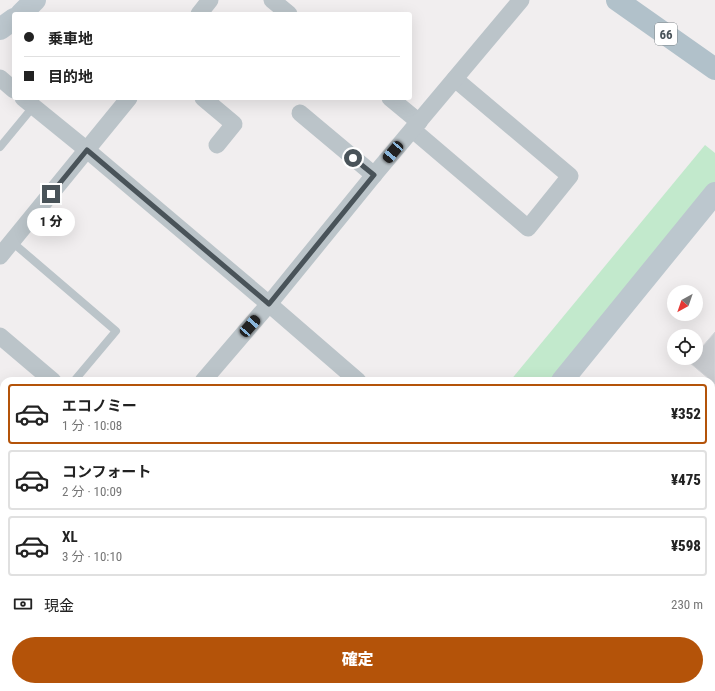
<!DOCTYPE html>
<html lang="ja">
<meta charset="utf-8">
<style>
:root{--surface:#fff;--page:#f2f2f2;--text:#222;--muted:#767676;--line:#e0e0e0;--accent:#b45309}
body{margin:0;font-family:"Roboto Condensed","Noto Sans JP",sans-serif;background:var(--page);color:var(--text);height:100vh;display:flex;flex-direction:column;font-size:15px;white-space:nowrap}
*{box-sizing:border-box;margin:0}
p{font-size:13px;color:var(--muted)}
.icon{flex:none;width:22px;height:22px;fill:none;stroke:currentColor;stroke-width:2;stroke-linecap:round;stroke-linejoin:round}
.map{position:relative;flex:1;overflow:hidden}
.panel{position:absolute;left:0px;top:377px;width:715px;height:314px;display:flex;flex-direction:column;background:var(--surface);border-radius:12px 12px 0 0;box-shadow:0 4px 16px #0002}
.panel>*{flex:none}
.guide{position:absolute;left:12px;top:12px;width:400px;height:88px;border-radius:4px;box-shadow:0 4px 16px #0002;display:grid;align-content:center;height:88px;padding:0 12px;background:var(--surface)}
.needle{width:26px;rotate:220deg}
.controls{position:absolute;left:667px;top:285px;display:grid;gap:8px}
.controls a{display:grid;place-items:center;width:36px;height:36px;border-radius:50%;background:var(--surface);box-shadow:0 4px 16px #0002;font-size:20px}
.end{position:absolute;width:18px;height:18px;margin:-9px;border:5px solid #495359;background:#fff;box-shadow:0 0 0 2px #fff}
.from{border-radius:50%}
.bubble{position:absolute;height:28px;border-radius:14px;background:var(--surface);box-shadow:0 4px 16px #0002;font-size:13px;font-weight:800;line-height:28px;text-align:center}
.car{position:absolute;width:12px;height:24px;margin:-12px -6px;border-radius:5px;box-shadow:0 0 3px 1px #0007;background:linear-gradient(#222 24%,#8ab4d8 0 40%,#222 0 76%,#8ab4d8 0 86%,#222 0)}
.guide b{display:flex;align-items:center;gap:14px;height:38px;font-size:15px}
.guide b+b{border-top:1px solid var(--line)}
.guide i{width:10px;height:10px;background:var(--text)}
ul{padding:7px 0 0;list-style:none}
li{display:flex;align-items:center;gap:12px;height:60px;margin:0 8px 6px;padding:0 4px;border:2px solid var(--line);border-radius:4px}
li div{flex:1}
li b{display:block;font-size:15px}
li em{font-style:normal;font-weight:800}
li.current{border-color:var(--accent)}
li>.icon{width:36px;height:36px;stroke-width:1.5}
.pay{display:flex;align-items:center;gap:10px;height:44px;padding:0 12px;font-size:15px}
.pay p{margin-inline-start:auto}
.action{display:flex;gap:8px;margin-top:auto;padding:8px 12px}
.action a{flex:1;height:46px;border-radius:24px;background:var(--accent);color:#fff;font-size:16px;font-weight:800;line-height:46px;text-align:center}
.map>svg:first-child{display:block}
.green{fill:#c2e9cc}
.building{fill:#c9ccd0;stroke:#d3d5d9}
.lines{fill:none;stroke-linecap:round;stroke-linejoin:round}
.lane{stroke:#bbc4c9;stroke-width:8}
.street{stroke:#bbc4c9;stroke-width:17}
.secondary{stroke:#bcc7ce;stroke-width:22}
.primary{stroke:#b1c1ca;stroke-width:22}
.route{stroke:#495359;stroke-width:5}
.labels{text-anchor:middle;dominant-baseline:central;stroke-width:4;stroke-linejoin:round;paint-order:stroke}
.shield{fill:#fff;stroke:#80878b;stroke-width:1}
.shield-label{font-size:13px;font-weight:bold;fill:#495359}
</style>
<div class="map">
<svg width="715" height="691" viewBox="0 0 715 691">
<rect width="100%" height="100%" fill="#f1eeef"/>
<polygon class="green" points="705,145 715,153 715,184 553,381 510,381"/>
<g class="building">
<polygon points="715,332 715,384 689,362 693,358 696,358 696,354"/>
<polygon points="711,602 715,606 715,662 711,659"/>
</g>
<g class="lines">
<g class="lane">
<polyline points="0,147 33,107"/>
<polyline points="12,242 116,331 74,381"/>
<polyline points="0,653 4,657"/>
<polyline points="41,687 46,691"/>
</g>
<g class="street">
<polyline points="272,0 289,14"/>
<polyline points="199,14 210,0"/>
<polyline points="0,78 14,90"/>
<polyline points="23,98 87,150 269,304 358,381"/>
<polyline points="203,98 234,124 217,145"/>
<polyline points="390,98 419,122"/>
<polyline points="300,113 374,175"/>
<polyline points="413,130 528,228 570,176 455,79"/>
<polyline points="0,256 129,98"/>
<polyline points="0,336 53,381"/>
<polyline points="203,381 269,304 374,175 521,0"/>
<polyline points="0,449 4,452"/>
<polyline points="0,505 4,501"/>
<polyline points="711,569 715,564"/>
<polyline points="0,592 4,596"/>
<polyline points="0,621 4,616"/>
<polyline points="711,681 715,685"/>
<polyline points="113,687 118,691"/>
<polyline points="609,691 613,687"/>
</g>
<g class="secondary">
<polyline points="21,14 35,0"/>
<polyline points="0,29 14,19"/>
<polyline points="562,381 715,193"/>
<polyline points="304,691 307,687"/>
</g>
<polyline class="primary" points="617,0 715,69"/>
</g>
<g class="lines">
<polyline class="route" points="51,194 87,150 269,304 374,175 353,158"/>
</g>
<g class="labels">
<rect class="shield" x="655" y="23" width="22" height="22" rx="3"/>
<g class="shield-label">
<text x="666" y="34">66</text>
</g>
</g>
</svg>
<div class="controls">
<a><svg class="needle" viewBox="-14 -14 28 28"><path d="M0-13l5 13h-10z" fill="#e53935"/><path d="M0 13l5-13h-10z" fill="#767676"/></svg></a>
<a><svg class="icon" aria-label="locate" viewBox="0 0 24 24"><circle cx="12" cy="12" r="6"/><path d="M12 2v4M12 18v4M2 12h4M18 12h4"/></svg></a>
</div>
<i class="end from" style="left:353px;top:158px"></i>
<i class="end" style="left:51px;top:194px"></i>
<div class="bubble" style="left:27px;top:208px;width:48px">1 分</div>
<i class="car" style="left:393px;top:152px;rotate:220deg"></i>
<i class="car" style="left:250px;top:326px;rotate:41deg"></i>
<div class="guide">
<b><i class="from"></i>乗車地</b>
<b><i></i>目的地</b>
</div>
<section class="panel">
<ul>
<li class="current"><svg class="icon" aria-label="car" viewBox="0 0 24 24"><path d="M5 17H2v-5l4-1 3-4h7l3 4 3 1v5h-3M9 17h6M6 11h13"/><circle cx="7" cy="17" r="2"/><circle cx="17" cy="17" r="2"/></svg><div><b>エコノミー</b><p>1 分 · 10:08</p></div><em>¥352</em></li>
<li><svg class="icon" aria-label="car" viewBox="0 0 24 24"><path d="M5 17H2v-5l4-1 3-4h7l3 4 3 1v5h-3M9 17h6M6 11h13"/><circle cx="7" cy="17" r="2"/><circle cx="17" cy="17" r="2"/></svg><div><b>コンフォート</b><p>2 分 · 10:09</p></div><em>¥475</em></li>
<li><svg class="icon" aria-label="car" viewBox="0 0 24 24"><path d="M5 17H2v-5l4-1 3-4h7l3 4 3 1v5h-3M9 17h6M6 11h13"/><circle cx="7" cy="17" r="2"/><circle cx="17" cy="17" r="2"/></svg><div><b>XL</b><p>3 分 · 10:10</p></div><em>¥598</em></li>
</ul>
<div class="pay"><svg class="icon" aria-label="cash" viewBox="0 0 24 24"><path d="M3 7h18v10H3z"/><circle cx="12" cy="12" r="2"/></svg>現金<p>230 m</p></div>
<div class="action"><a>確定</a></div>
</section>
</div>
